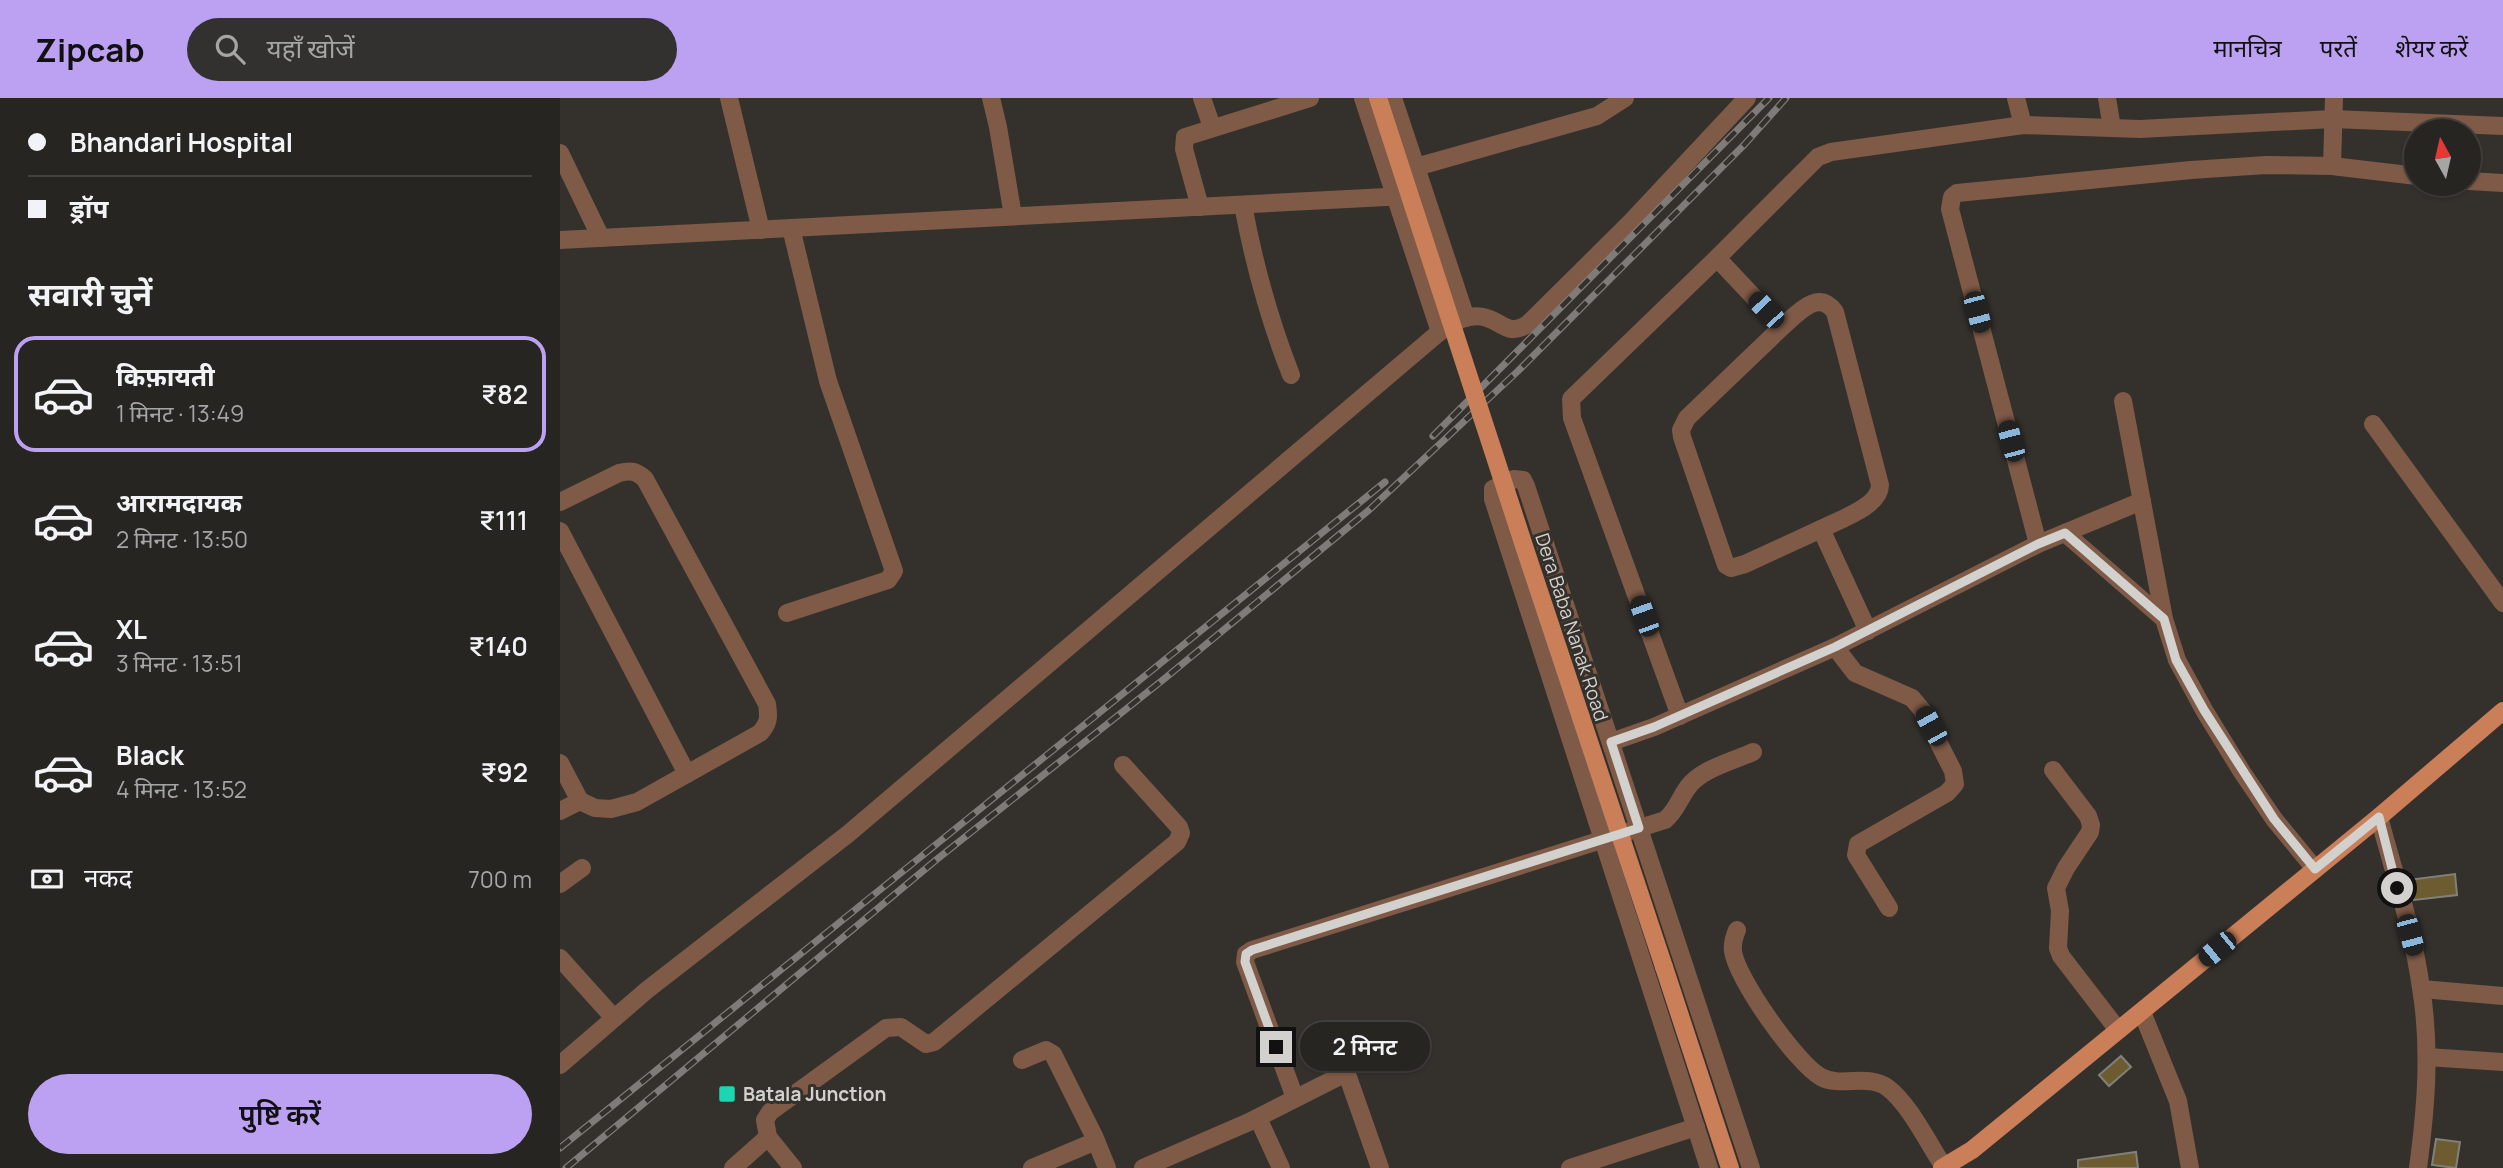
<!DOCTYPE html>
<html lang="hi">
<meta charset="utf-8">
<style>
:root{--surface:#272522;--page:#33312f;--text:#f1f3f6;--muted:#a4a5a5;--line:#434240;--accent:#bca0f2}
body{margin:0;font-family:Manrope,"Noto Sans Devanagari",sans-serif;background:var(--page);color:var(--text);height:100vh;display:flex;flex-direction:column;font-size:26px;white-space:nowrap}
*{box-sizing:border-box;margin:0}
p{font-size:23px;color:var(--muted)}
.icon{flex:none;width:38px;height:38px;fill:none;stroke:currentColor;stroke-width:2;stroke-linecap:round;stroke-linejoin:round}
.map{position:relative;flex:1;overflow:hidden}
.details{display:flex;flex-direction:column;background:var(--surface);width:560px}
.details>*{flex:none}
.guide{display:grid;align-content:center;height:154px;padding:0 28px;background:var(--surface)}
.needle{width:46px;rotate:352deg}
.fabs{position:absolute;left:1844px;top:21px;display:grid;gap:14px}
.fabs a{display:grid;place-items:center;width:77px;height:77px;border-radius:50%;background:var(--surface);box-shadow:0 2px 5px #0004,0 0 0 2px var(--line);font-size:35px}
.end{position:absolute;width:32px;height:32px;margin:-16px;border:9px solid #d3d1ce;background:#111;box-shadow:0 0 0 4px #111}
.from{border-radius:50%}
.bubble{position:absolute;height:49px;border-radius:24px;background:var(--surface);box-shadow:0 2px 5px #0004,0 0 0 2px var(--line);font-size:23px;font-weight:600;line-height:49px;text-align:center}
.car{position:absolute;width:21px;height:42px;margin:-21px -10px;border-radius:9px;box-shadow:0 0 5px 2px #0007;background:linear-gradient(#222 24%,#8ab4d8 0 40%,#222 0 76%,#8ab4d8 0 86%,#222 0)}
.guide b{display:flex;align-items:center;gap:24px;height:66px;font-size:26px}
.guide b+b{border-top:2px solid var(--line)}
.guide i{width:18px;height:18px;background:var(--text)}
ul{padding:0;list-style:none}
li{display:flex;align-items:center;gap:21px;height:116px;margin:0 14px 10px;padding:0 14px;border:4px solid transparent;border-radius:21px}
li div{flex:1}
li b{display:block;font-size:26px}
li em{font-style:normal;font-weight:600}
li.selected{border-color:var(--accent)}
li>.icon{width:63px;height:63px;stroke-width:1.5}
h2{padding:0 28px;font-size:32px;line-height:84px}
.pay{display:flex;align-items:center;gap:18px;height:77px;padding:0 28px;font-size:26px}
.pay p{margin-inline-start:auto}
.primary-button{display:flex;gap:14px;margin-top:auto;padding:14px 28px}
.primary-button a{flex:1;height:80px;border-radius:42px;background:var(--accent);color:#111;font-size:28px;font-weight:600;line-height:80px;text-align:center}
header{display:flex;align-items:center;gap:42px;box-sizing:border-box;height:98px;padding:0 35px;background:var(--accent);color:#111}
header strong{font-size:33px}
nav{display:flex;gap:38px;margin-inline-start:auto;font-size:24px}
.search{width:490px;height:63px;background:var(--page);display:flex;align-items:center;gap:18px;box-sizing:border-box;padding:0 24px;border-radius:38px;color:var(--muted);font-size:26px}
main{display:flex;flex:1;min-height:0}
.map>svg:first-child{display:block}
.building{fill:#6c5c2f;stroke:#82807a;stroke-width:2}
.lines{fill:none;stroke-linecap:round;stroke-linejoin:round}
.minor{stroke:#7f5a47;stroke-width:18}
.major{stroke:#ca7f58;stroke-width:18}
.rail-casing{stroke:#7e7b78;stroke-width:7}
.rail{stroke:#34312d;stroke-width:4.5;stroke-dasharray:13;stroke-linecap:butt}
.major-bridge{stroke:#ca7f58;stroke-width:18}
.route{stroke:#d3d1ce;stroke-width:9}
.poi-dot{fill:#1cd5b1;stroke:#34312d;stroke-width:2.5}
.labels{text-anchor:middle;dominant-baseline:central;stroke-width:6;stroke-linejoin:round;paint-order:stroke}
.street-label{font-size:19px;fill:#d3d1ce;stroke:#34312d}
.poi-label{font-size:19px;font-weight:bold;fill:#d3d1ce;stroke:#34312d;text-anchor:start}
</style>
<header>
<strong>Zipcab</strong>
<div class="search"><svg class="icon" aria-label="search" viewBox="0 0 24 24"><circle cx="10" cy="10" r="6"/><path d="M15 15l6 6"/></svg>यहाँ खोजें</div>
<nav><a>मानचित्र</a><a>परतें</a><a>शेयर करें</a></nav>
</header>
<main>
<section class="details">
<div class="guide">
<b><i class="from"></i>Bhandari Hospital</b>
<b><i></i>ड्रॉप</b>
</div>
<h2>सवारी चुनें</h2>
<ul>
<li class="selected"><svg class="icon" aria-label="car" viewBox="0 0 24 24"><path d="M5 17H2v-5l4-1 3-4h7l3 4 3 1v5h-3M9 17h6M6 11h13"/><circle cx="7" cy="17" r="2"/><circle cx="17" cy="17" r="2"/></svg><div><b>किफ़ायती</b><p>1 मिनट · 13:49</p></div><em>₹82</em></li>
<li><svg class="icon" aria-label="car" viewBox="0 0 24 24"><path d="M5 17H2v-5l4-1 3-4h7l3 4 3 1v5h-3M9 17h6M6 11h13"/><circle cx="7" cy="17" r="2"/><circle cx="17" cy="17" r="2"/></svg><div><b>आरामदायक</b><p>2 मिनट · 13:50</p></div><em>₹111</em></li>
<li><svg class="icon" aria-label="car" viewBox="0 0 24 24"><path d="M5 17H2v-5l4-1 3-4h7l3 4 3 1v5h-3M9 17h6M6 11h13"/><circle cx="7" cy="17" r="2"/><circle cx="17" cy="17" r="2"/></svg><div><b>XL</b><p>3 मिनट · 13:51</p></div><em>₹140</em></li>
<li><svg class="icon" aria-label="car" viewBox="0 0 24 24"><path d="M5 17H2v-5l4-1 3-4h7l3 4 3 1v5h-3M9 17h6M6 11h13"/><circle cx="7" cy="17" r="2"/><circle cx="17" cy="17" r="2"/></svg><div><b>Black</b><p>4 मिनट · 13:52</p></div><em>₹92</em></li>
</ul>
<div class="pay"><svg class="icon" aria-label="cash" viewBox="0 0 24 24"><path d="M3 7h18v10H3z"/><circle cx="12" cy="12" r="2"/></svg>नकद<p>700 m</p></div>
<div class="primary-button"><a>पुष्टि करें</a></div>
</section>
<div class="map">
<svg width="1943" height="1070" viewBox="0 0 1943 1070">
<rect width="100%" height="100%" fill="#34312d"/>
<g class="building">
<polygon points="1895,776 1897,797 1854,802 1848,782"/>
<polygon points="1561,958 1571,969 1549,988 1539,977"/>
<polygon points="1876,1041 1900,1044 1896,1070 1872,1067"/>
<polygon points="1576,1054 1578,1070 1518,1070 1518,1062"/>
</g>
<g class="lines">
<g class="minor">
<polyline points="169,0 201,132"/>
<polyline points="431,0 438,29 453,118"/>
<polyline points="642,0 652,29"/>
<polyline points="803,0 880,234"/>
<polyline points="833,0 906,220"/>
<polyline points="1456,0 1463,27"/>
<polyline points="1547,0 1552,30"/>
<polyline points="0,55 41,140"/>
<polyline points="1772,68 1774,0"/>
<polyline points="856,69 1037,18 1065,0"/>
<polyline points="1909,83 1943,85"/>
<path d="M 683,107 C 694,166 709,221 731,277"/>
<polyline points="640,109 624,51 625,39 750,0"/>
<polyline points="0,142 865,97"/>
<path d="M 1157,160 L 1222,229 C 1237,216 1258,190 1275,214 L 1320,387 C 1320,409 1278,422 1261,431 L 1308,533"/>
<polyline points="1222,229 1127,320 1121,332 1122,339 1166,467 1171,470 1185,466 1261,431"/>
<polyline points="1563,303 1604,521 1617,562 1644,612 1682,674 1714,721 1755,771"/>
<polyline points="1813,326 1943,505"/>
<path d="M 0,404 L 59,375 C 71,372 76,373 85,381 L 207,606 C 209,619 209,625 200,635 L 77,704 L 51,711 L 35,710 L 20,703 L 0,713"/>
<polyline points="0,433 127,676"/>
<polyline points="1505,435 1604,521"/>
<polyline points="1478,446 1582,403"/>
<polyline points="227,515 328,482 334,473 268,283 231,130"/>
<polyline points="1275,549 1295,575 1352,600 1362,612 1393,673 1395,686 1387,695 1298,746 1296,757 1329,810"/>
<polyline points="1120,618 1012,320 1011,301 1157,160 1258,59 1271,54 1463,27 1580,31 1773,21 1943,28"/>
<polyline points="1051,644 1094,629 1275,549 1478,446 1390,111 1392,99 1397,95 1631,72 1706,67 1772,68 1857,78"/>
<polyline points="0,665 20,703"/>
<polyline points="1493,672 1528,718 1531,727 1530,734 1506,770 1496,790 1500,813 1498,850 1501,858 1558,932"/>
<path d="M 1819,719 C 1834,775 1853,832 1861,890 C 1871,950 1866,1010 1858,1070"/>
<polyline points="0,786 22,770"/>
<path d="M 1177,832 C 1174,839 1172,845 1173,853 C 1176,880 1237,966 1261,979 C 1281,990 1309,975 1328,990 C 1350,1007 1368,1045 1384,1069"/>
<polyline points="0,860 54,920"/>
<polyline points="1862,891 1943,898"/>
<polyline points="1584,919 1618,1003 1630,1070"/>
<polyline points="1867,959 1943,964"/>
<polyline points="462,962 486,952 493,956 534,1038 547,1070"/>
<path d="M 0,967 L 87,892 L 288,736 L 889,226 C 901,221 915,215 927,220 C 945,226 948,238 968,226 L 1071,124 L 1187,0"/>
<path d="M 735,1000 L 685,864 L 686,856 L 692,852 L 1105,722 C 1117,712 1119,701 1128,689 C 1141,671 1173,663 1193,654"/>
<polyline points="698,1020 721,1070"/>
<polyline points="173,1070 208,1039"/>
<polyline points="233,1070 208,1039 205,1022 210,1014 326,930 341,929 366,946 374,944 617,744 621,735 619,729 563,667"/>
<polyline points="472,1070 536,1043"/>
<polyline points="583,1070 689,1024 782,977 788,979 820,1070"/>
<polyline points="1010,1070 1136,1029"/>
<polyline points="1149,1070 933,401 933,391 954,381 963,382 966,388 1191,1070"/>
</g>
<g class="major">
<polyline points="1104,869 1170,1070"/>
<polyline points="1382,1070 1412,1052 1819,719 1943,613"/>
</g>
<defs>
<g id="rail">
<polyline points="873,338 1209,0"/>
<polyline points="0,1050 825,384"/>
<polyline points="6,1070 376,762 604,581 809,412 958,273 1184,47 1226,0"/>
</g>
</defs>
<use href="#rail" class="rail-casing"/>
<use href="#rail" class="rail"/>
<polyline class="major-bridge" points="818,0 967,457 1104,869"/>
</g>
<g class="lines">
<polyline class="route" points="716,949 685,864 686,856 692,852 1079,730 1051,644 1094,629 1275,549 1478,446 1505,435 1604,521 1616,562 1644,612 1714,721 1755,771 1819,719 1837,790"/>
</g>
<rect class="poi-dot" x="158" y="987" width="18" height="18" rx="3.5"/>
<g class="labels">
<g class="street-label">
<text transform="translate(1012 529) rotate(72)">Dera Baba Nanak Road</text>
</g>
<g class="poi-label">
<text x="183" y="996">Batala Junction</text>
</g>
</g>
</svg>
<div class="fabs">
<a><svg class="needle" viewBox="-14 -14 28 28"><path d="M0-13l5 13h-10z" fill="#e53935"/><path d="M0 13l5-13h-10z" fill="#a4a5a5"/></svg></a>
</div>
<i class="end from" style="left:1837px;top:790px"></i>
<i class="end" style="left:716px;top:949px"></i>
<div class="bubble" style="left:740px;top:924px;width:130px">2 मिनट</div>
<i class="car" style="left:1206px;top:212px;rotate:317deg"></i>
<i class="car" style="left:1417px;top:214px;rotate:165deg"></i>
<i class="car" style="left:1451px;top:343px;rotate:345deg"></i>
<i class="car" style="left:1084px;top:518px;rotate:340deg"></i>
<i class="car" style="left:1371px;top:628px;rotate:331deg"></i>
<i class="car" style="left:1850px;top:837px;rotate:165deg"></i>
<i class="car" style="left:1657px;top:851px;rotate:231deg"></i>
</div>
</main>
